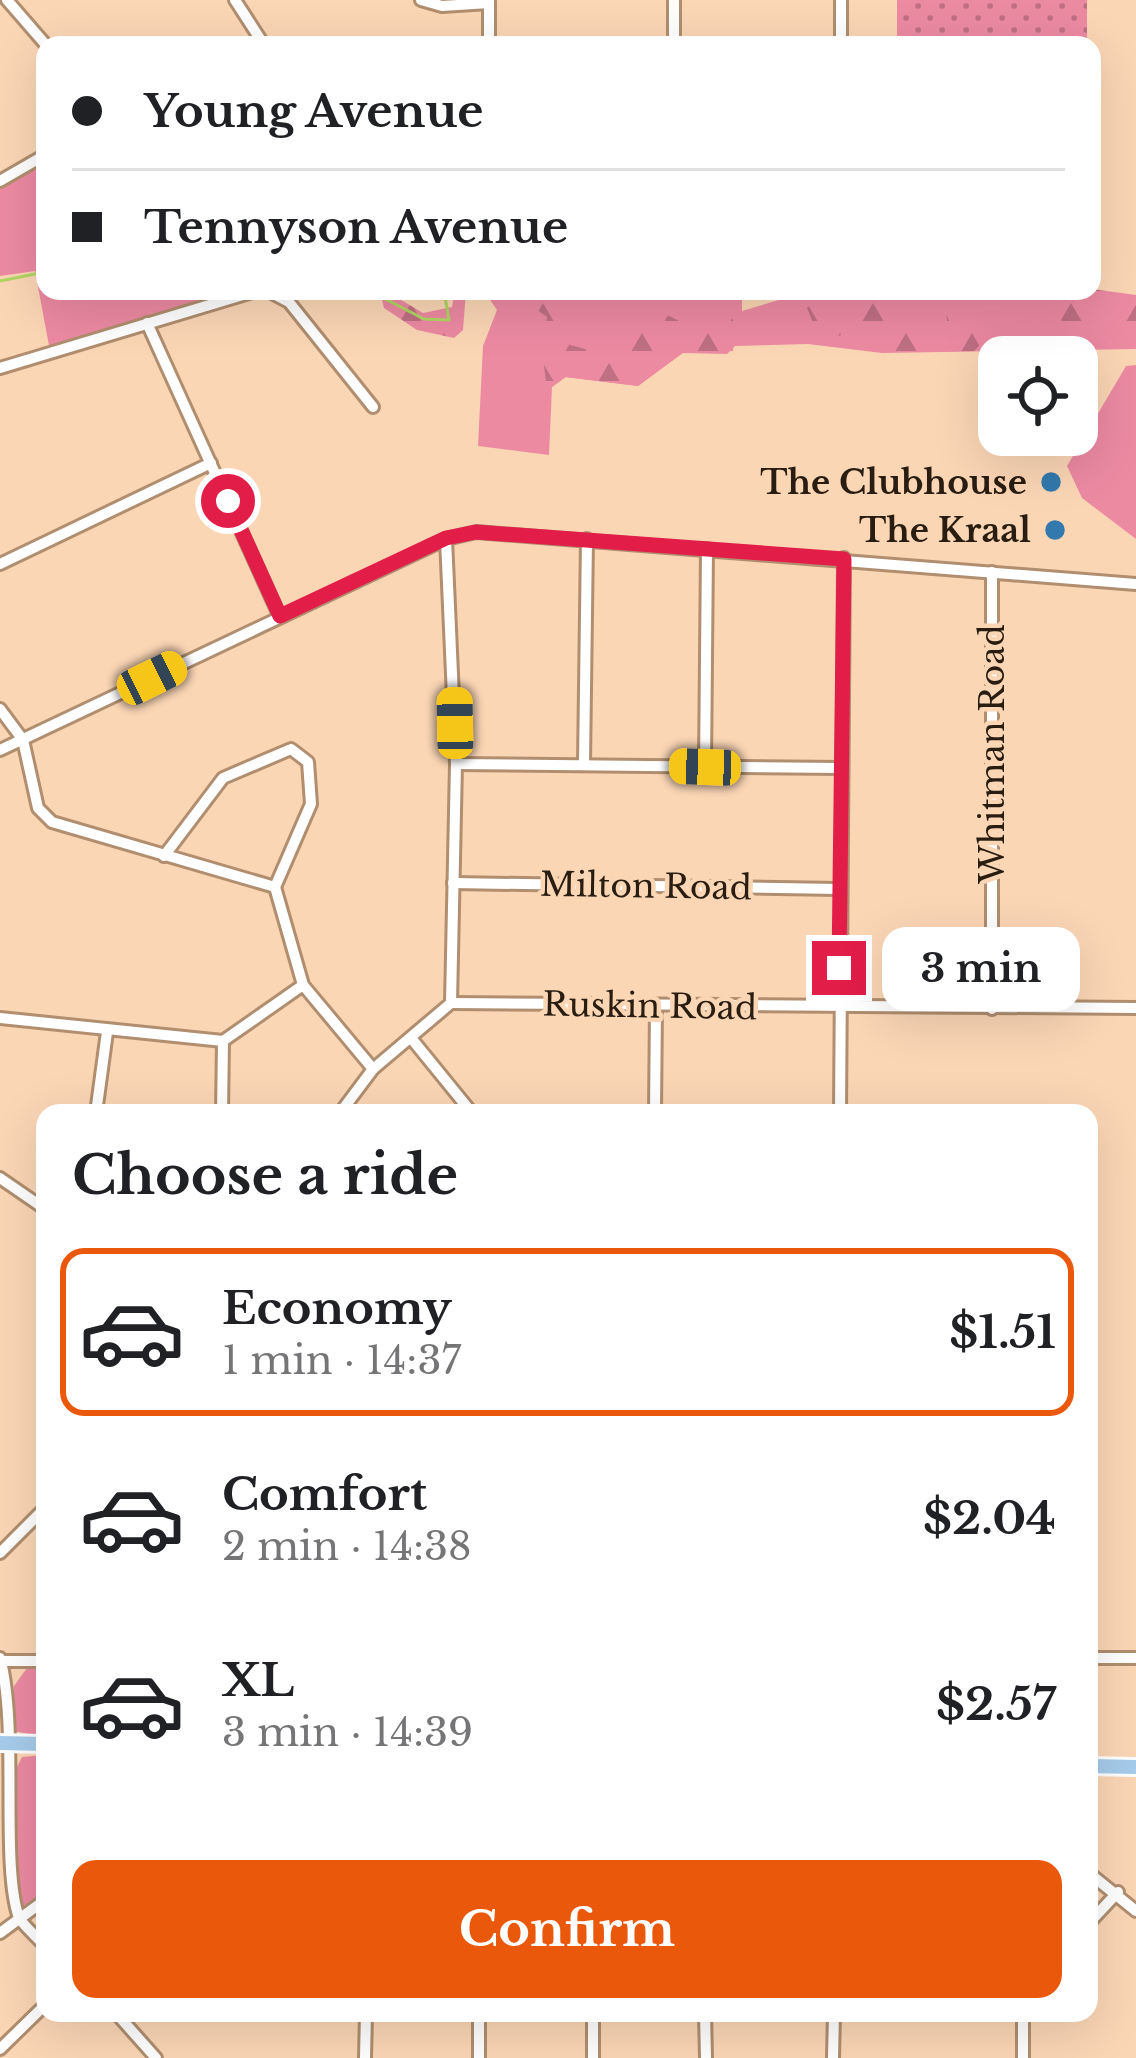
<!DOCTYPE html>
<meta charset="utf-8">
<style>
:root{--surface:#fff;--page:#f2f2f2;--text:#202124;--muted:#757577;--line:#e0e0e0;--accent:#ea580c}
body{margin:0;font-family:"Libre Baskerville",serif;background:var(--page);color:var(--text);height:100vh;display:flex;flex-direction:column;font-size:45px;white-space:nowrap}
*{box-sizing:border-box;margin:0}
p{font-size:39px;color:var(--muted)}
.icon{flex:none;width:66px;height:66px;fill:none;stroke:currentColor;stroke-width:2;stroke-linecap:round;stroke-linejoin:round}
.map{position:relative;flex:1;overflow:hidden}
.side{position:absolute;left:36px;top:1104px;width:1062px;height:918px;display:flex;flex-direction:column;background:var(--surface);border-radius:24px;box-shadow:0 12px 48px #0002}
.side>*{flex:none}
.top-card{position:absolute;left:36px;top:36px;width:1065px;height:264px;border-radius:24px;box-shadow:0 12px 48px #0002;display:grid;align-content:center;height:264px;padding:0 36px;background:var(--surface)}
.fabs{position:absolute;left:978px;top:336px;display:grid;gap:24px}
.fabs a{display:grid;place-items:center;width:120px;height:120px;border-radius:24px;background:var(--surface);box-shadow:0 12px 48px #0002;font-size:60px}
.end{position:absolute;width:54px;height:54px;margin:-27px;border:15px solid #e11d48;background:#fff;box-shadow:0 0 0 6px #fff}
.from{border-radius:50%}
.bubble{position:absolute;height:84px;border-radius:24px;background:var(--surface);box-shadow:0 12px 48px #0002;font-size:39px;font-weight:700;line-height:84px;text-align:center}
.car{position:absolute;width:36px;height:72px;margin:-36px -18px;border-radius:15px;box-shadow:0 0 9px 3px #0007;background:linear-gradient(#f5c518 24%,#345 0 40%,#f5c518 0 76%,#345 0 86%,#f5c518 0)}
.top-card b{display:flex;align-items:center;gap:42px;height:114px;font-size:45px}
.top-card b+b{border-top:3px solid var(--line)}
.top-card i{width:30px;height:30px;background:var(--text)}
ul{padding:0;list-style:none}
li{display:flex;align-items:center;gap:36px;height:168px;margin:0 24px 18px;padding:0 12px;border:6px solid transparent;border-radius:24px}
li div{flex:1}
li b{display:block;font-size:45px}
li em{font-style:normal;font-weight:700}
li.selected{border-color:var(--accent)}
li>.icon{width:108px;height:108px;stroke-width:1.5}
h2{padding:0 36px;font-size:54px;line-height:144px}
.action{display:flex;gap:24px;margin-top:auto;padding:24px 36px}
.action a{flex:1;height:138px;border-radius:24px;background:var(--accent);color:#fff;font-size:48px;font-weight:700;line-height:138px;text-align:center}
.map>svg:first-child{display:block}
.green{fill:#ec8aa2}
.forest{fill:url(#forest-firs)}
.park{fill:url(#park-dots)}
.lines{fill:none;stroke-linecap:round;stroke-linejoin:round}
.stream{stroke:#b0d562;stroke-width:3}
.minor-casing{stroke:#b08e6f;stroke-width:16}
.major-casing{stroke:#fff;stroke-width:20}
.minor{stroke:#fff;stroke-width:10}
.major{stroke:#a6cceb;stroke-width:14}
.route{stroke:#e11d48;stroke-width:15}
.poi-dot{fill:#3379ad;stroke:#fbd6b5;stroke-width:4.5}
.labels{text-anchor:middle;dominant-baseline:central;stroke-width:9;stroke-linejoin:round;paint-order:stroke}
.poi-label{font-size:33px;font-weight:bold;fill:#291c10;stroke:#fbd6b5;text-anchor:end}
.street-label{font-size:33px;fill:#291c10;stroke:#fbd6b5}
</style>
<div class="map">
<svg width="1136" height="2058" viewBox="0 0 1136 2058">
<defs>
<pattern id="forest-firs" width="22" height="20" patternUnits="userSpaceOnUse" patternTransform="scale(3)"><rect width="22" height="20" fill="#ec8aa2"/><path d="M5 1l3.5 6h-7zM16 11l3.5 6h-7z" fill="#bf7083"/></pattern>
<pattern id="park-dots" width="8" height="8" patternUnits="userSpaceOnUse" patternTransform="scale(3)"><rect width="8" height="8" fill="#ec8aa2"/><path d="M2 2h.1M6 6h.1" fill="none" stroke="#bf7083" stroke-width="1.8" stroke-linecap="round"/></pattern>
</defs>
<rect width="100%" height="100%" fill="#fbd6b5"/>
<g class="green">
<polygon points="45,160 45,291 241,291 50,351 35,271 0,276 0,186"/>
<polygon points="484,291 742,291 742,311 809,291 1088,291 1136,332 1136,349 882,353 808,344 735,346 727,354 683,353 638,386 565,377 552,387 549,455 478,446 483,346 497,310"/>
<polygon points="1136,365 1136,539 1082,498 1067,466 1126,366"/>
<polygon points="27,1668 45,1668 45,1737 13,1731 14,1686"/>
<polygon points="45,1755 45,1891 21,1908 11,1853 16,1769 22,1757"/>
</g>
<g class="forest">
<polygon points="1092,289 1136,295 1136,332 1089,326 1074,345 1054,342 1039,329 1021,334 1019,296 998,296 999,291"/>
<polygon points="386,291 423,313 452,307 454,296 446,291 466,291 463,330 454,338 417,330 384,308 381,295"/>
<path d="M 511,291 L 542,291 L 560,311 L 570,345 L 589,350 L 636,331 L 640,314 C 663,311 676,316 692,332 L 728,311 L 736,325 L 733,351 L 682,353 L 638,386 L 566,377 L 552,387 L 546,382 L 542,350 L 547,317 Z"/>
<polygon points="881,291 910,291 909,324 916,334 950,335 946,315 964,313 968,303 951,302 942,291 973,291 990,310 991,334 974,351 894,352 869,324 831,339 813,323 807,308 815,300 826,306 830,319 846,296 880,296"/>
</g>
<rect class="park" x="897" y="0" width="190" height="45"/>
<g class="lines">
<g class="stream">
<polyline points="0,281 45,272"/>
<polyline points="370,291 424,319 449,320 444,291"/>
</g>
<defs>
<g id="minor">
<polyline points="7,0 46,45"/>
<polyline points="235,0 264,45"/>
<polyline points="421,0 442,6 489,3"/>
<polyline points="674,0 674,45"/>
<polyline points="489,45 489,0"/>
<polyline points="841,45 841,0"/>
<polyline points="0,181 45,155"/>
<polyline points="268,291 289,302 373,407"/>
<polyline points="147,323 280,617"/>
<polyline points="0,368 256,291"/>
<polyline points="446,539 456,764 451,1003"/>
<polyline points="0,564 211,463"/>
<polyline points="992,572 992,1009"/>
<polyline points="0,709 23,740 38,808 52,822 275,887 303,985 373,1069"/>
<polyline points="0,750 446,539 476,532 1136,584"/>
<polyline points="584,763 587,539"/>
<polyline points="456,764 840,768"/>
<polyline points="705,768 707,549"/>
<polyline points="164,856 223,778 291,749 308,762 311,804 275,887"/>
<polyline points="453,883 839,889"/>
<polyline points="451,1003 1136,1008"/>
<polyline points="0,1018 223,1041 303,985"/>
<polyline points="411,1038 472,1113"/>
<polyline points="96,1113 107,1032"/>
<polyline points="222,1113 223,1041"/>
<polyline points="340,1113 373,1069 451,1003"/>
<polyline points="655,1113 656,1008"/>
<polyline points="840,1113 844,558"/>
<polyline points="0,1178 45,1209"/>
<polyline points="0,1553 45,1508"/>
<path d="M 0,1658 C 19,1728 0,1863 19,1918 C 26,1928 37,1937 45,1946"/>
<polyline points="1089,1658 1136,1658"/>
<polyline points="0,1661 45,1661"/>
<polyline points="1089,1873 1136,1911"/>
<polyline points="1089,1923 1118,1892"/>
<polyline points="0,1933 45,1900"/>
<polyline points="116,2013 156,2058"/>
<polyline points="705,2013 706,2058"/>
<polyline points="1023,2013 1023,2058"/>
<polyline points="0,2049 45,2005"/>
<polyline points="365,2058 366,2013"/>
<polyline points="479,2058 479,2013"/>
<polyline points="593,2058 593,2013"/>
<polyline points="833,2058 834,2013"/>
</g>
<g id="major">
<polyline points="0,1743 45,1744"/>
<polyline points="1089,1766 1136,1767"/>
</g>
</defs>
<use href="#minor" class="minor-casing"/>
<use href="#major" class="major-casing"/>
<use href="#minor" class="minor"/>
<use href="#major" class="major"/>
</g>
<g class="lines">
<polyline class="route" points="228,501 280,616 446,538 476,532 844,559 839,968"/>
</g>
<g class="poi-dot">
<circle cx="1051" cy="482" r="12"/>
<circle cx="1055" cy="530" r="12"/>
</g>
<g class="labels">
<g class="poi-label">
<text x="1027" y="482">The Clubhouse</text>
<text x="1031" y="530">The Kraal</text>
</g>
<g class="street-label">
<text transform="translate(992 754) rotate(-90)">Whitman Road</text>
<text transform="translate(646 886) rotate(1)">Milton Road</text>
<text transform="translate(650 1006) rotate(1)">Ruskin Road</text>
</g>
</g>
</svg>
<div class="fabs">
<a><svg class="icon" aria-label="locate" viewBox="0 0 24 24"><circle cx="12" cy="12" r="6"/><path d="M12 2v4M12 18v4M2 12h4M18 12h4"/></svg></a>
</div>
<i class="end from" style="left:228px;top:501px"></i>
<i class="end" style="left:839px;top:968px"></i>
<div class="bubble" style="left:882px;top:927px;width:198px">3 min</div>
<i class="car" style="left:152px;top:678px;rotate:64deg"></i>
<i class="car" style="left:455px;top:723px;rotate:359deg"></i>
<i class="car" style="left:705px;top:767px;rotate:272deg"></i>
<div class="top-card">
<b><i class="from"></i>Young Avenue</b>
<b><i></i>Tennyson Avenue</b>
</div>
<section class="side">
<h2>Choose a ride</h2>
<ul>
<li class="selected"><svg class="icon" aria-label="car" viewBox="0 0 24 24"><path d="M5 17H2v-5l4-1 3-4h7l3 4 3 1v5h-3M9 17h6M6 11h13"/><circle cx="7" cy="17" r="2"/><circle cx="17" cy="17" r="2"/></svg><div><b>Economy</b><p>1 min · 14:37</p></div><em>$1.51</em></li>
<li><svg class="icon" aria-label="car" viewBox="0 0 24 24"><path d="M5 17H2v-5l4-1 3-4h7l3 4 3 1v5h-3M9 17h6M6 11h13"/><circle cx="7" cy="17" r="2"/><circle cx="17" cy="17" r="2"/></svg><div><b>Comfort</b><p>2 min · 14:38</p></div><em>$2.04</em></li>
<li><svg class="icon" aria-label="car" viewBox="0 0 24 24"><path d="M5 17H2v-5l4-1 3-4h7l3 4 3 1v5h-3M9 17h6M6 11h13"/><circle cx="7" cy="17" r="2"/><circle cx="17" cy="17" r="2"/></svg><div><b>XL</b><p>3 min · 14:39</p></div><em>$2.57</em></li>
</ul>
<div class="action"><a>Confirm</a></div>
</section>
</div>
